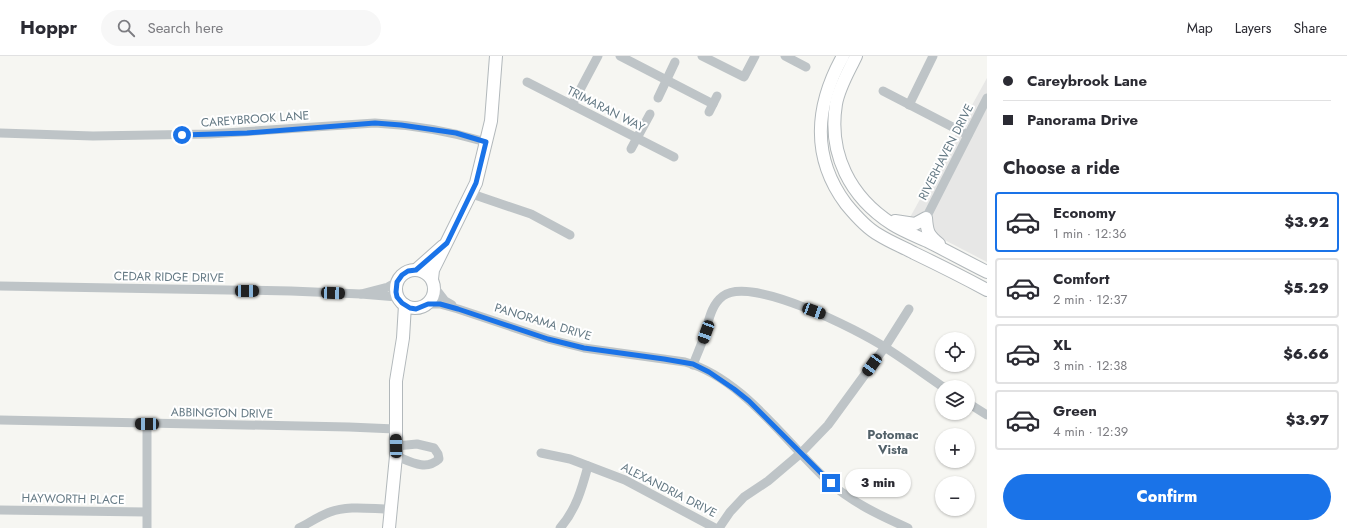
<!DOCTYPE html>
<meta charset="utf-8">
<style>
:root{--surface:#fff;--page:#f7f7f7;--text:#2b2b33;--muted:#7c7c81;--line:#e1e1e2;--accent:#1a73e8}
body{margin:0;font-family:Jost,sans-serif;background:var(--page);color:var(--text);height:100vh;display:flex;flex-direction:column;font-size:15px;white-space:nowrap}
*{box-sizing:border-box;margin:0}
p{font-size:13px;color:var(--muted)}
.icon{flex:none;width:22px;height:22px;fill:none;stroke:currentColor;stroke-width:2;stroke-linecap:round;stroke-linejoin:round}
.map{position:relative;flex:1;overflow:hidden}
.details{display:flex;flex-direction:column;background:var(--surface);width:360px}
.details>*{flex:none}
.hud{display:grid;align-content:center;height:88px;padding:0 16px;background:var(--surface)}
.tools{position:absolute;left:935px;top:276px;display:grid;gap:8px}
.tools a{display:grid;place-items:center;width:40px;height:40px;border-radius:50%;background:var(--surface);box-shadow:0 1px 3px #0004;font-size:20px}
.end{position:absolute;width:18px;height:18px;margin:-9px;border:5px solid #1a73e8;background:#fff;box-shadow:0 0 0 2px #fff}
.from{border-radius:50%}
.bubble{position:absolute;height:28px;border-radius:14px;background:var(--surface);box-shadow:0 1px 3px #0004;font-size:13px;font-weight:800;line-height:28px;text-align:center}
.car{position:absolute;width:12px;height:24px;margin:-12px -6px;border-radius:5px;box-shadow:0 0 3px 1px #0007;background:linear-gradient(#222 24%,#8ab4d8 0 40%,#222 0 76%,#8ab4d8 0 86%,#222 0)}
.hud b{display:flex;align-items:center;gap:14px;height:38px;font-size:15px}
.hud b+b{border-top:1px solid var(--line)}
.hud i{width:10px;height:10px;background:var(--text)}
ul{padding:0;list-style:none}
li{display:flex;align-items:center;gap:12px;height:60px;margin:0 8px 6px;padding:0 8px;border:2px solid var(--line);border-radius:4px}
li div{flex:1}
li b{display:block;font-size:15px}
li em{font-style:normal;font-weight:800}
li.on{border-color:var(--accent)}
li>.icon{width:36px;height:36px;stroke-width:1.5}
h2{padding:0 16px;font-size:18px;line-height:48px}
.button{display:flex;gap:8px;margin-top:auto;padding:8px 16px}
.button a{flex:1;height:46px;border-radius:24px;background:var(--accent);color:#fff;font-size:16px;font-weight:800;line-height:46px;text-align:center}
header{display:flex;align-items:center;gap:24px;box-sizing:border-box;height:56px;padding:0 20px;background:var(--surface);border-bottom:1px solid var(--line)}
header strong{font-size:19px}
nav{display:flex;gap:22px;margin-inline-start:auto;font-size:14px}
.search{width:280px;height:36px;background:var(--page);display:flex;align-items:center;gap:10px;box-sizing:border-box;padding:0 14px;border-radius:22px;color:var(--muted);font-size:15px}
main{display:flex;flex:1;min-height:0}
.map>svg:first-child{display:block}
.built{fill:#e7e7e6}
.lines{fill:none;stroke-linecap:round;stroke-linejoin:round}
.major-casing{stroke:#b2b8bb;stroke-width:14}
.minor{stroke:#bec4c7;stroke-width:9}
.major{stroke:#fff;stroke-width:12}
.route{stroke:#1a73e8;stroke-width:5}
.labels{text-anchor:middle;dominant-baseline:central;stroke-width:4;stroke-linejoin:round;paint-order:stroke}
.street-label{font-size:12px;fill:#647984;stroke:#fff}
.neighbourhood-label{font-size:13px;font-weight:bold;fill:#526169;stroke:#fff}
</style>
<header>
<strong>Hoppr</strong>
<div class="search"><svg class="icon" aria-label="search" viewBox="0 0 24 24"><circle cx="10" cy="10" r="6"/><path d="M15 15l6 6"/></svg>Search here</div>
<nav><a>Map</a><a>Layers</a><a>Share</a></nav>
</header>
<main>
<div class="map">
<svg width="987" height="472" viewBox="0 0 987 472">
<rect width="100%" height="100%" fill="#f6f6f2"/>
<polygon class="built" points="987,22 987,206 908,165"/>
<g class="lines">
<defs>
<g id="major">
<path d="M 843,0 C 815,50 811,101 846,148 C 855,159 866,172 879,179 C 890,186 903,191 914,197 C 939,209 963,221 987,234"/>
<path d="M 856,0 C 849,15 839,31 836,48 C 828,98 850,141 892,168 C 903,175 916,180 927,185 C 947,195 967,206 987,216"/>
<path d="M 895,165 L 915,168 L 926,162 C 927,176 928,179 939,188"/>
<circle cx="415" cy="233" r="19"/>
<polyline points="416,214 443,190"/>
<polyline points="432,223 433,214 476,127 491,65 496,0"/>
<polyline points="389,472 396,400 396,325 403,282 405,249"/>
</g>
</defs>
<use href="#major" class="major-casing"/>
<g class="minor">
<polyline points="620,0 713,48"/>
<polyline points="702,0 744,21 755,0"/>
<polyline points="785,0 806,11"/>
<polyline points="527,26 674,101"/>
<polyline points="883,35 968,79"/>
<polyline points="658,42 675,6"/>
<polyline points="572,49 598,0"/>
<polyline points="909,49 933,0"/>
<polyline points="709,56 717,40"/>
<path d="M 0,77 L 93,80 L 210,78 L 375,67 C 413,69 449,75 486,86"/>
<polyline points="631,93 650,58"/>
<polyline points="472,138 531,158 570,179"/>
<polyline points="926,162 987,42"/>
<polyline points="397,226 388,231 361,238 397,241"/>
<polyline points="0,230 291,235 361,238"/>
<polyline points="435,232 445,245 452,249"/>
<path d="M 428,248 L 440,248 L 458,253 L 548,283 L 584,292 L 685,306 C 743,322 786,387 829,426 C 853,447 879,459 908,472"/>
<path d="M 693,309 C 697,298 702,288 705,277 C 709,264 711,249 723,240 C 751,219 858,274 886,292 C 905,304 924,318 943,331"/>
<polyline points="968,347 987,359"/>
<polyline points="0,364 349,371 395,373"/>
<polyline points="147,368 147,472"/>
<polyline points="541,397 570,403 625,424 715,472"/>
<path d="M 396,400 C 411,406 426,415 439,403 L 438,398 L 434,392 L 417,388 L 396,390"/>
<polyline points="0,454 146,456"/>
<path d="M 299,472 C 309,467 319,460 330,456 C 348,449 372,453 391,453"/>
<path d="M 560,472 C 576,454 582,432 588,410"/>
<polyline points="719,472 730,456 744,441 768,425 801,397 828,369 885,291 909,253"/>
</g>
<use href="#major" class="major"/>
</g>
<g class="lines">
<polyline class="route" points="182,79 247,77 375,67 401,69 456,77 486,86 476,127 447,187 416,214 408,215 402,219 397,226 396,236 397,241 402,247 410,252 416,253 428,248 440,248 458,253 548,283 584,292 664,303 693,308 709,316 734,333 749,345 831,427"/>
</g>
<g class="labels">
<g class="street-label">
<text transform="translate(606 53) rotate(27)">TRIMARAN WAY</text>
<text transform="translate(255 63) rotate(-4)">CAREYBROOK LANE</text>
<text transform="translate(946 96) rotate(-63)">RIVERHAVEN DRIVE</text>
<text transform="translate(169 221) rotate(1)">CEDAR RIDGE DRIVE</text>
<text transform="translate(543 266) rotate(17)">PANORAMA DRIVE</text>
<text transform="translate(222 357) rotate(1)">ABBINGTON DRIVE</text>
<text transform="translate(669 434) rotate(27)">ALEXANDRIA DRIVE</text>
<text transform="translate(73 443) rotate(1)">HAYWORTH PLACE</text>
</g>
<g class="neighbourhood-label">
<text x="893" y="378">Potomac<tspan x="893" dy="15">Vista</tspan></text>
</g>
</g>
</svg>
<div class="tools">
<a><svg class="icon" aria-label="locate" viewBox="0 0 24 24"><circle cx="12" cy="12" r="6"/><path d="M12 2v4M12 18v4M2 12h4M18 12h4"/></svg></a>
<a><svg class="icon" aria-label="layers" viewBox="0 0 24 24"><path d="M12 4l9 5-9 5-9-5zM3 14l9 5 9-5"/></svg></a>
<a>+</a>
<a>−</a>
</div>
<i class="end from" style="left:182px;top:79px"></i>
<i class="end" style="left:831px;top:427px"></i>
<div class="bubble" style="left:845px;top:413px;width:66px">3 min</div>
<i class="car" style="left:247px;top:235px;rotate:90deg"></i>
<i class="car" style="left:333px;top:237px;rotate:92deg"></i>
<i class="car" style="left:814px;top:255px;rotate:110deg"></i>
<i class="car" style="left:706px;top:276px;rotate:200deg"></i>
<i class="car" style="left:872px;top:309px;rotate:216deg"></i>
<i class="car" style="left:147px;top:368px;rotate:271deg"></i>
<i class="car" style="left:396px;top:390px;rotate:359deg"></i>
</div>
<section class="details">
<div class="hud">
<b><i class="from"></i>Careybrook Lane</b>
<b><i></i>Panorama Drive</b>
</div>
<h2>Choose a ride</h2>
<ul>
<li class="on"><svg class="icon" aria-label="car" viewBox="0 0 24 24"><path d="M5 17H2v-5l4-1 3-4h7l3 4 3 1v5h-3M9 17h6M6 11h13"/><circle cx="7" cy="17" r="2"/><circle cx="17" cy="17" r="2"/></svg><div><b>Economy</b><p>1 min · 12:36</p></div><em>$3.92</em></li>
<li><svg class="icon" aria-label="car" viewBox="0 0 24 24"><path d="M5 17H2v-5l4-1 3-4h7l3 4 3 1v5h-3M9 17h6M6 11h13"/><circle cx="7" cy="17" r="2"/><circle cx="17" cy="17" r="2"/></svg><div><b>Comfort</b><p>2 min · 12:37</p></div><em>$5.29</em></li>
<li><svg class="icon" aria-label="car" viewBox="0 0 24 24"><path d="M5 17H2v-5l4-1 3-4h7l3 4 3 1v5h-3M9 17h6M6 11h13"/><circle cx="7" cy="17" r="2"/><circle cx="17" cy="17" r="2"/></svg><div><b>XL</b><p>3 min · 12:38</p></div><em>$6.66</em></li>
<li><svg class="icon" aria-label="car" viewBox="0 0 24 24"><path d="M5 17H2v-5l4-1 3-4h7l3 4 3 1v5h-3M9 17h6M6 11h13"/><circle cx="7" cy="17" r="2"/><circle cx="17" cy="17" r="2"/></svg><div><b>Green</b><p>4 min · 12:39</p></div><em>$3.97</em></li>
</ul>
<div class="button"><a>Confirm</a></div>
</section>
</main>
